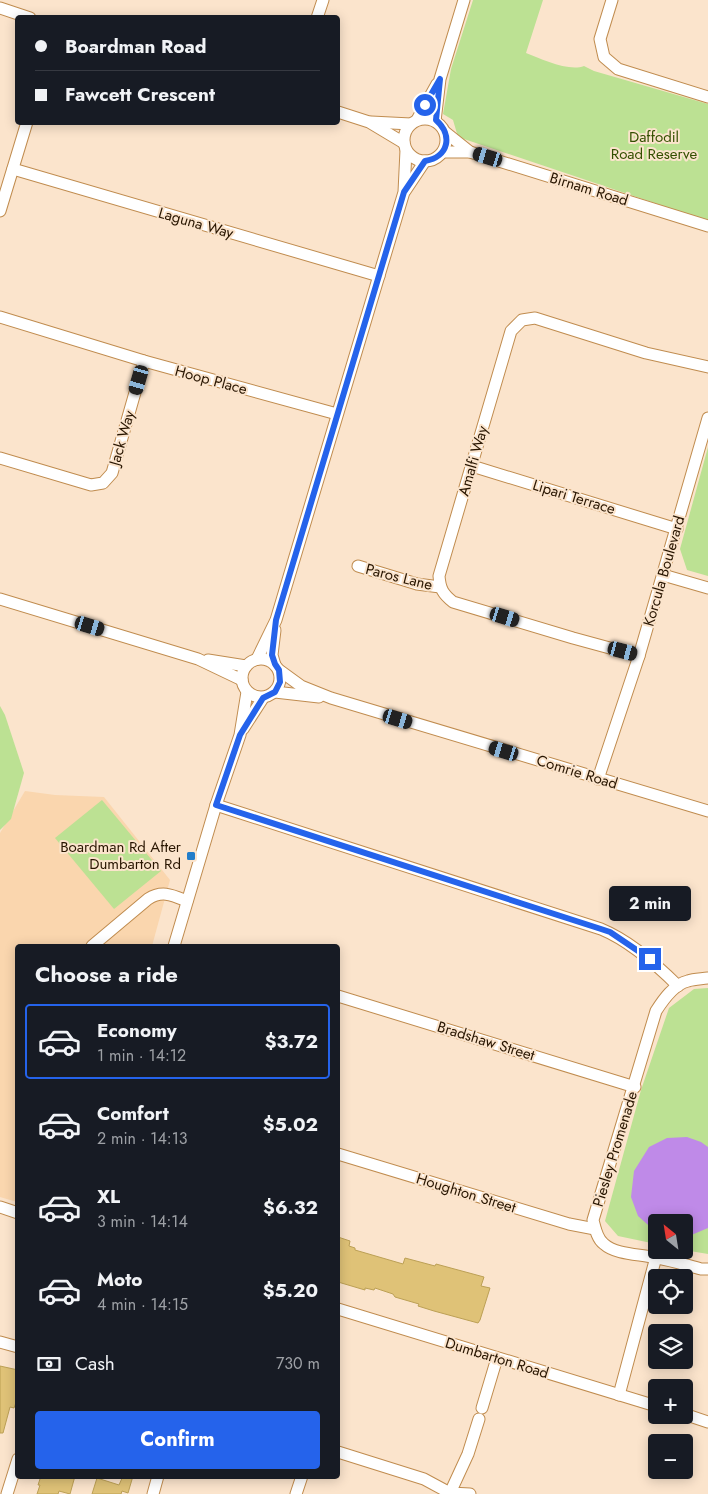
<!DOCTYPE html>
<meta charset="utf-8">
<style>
:root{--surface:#171b24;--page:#242831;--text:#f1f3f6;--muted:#9ea1a6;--line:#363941;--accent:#2563eb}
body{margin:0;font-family:Jost,sans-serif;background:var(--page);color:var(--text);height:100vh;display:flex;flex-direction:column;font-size:19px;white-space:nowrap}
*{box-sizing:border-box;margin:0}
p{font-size:16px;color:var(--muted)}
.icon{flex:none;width:28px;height:28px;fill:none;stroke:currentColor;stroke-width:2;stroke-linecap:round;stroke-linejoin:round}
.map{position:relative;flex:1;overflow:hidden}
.side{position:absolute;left:15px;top:944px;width:325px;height:535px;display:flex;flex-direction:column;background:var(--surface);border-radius:5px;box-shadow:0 2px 12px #0003}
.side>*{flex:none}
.guide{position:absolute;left:15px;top:15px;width:325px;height:110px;border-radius:5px;box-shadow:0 2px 12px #0003;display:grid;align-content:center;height:110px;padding:0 20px;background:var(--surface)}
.needle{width:32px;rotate:330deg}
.tools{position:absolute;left:648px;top:1214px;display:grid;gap:10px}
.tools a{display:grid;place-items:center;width:45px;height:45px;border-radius:5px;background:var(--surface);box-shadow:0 2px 12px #0003;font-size:25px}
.end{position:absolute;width:22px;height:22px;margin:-11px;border:6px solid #2563eb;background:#fff;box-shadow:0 0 0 2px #fff}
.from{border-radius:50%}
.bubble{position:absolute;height:35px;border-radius:5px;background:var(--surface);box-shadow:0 2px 12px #0003;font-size:16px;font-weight:700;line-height:35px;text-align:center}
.car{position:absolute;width:15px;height:30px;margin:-15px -8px;border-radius:6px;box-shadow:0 0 4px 1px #0007;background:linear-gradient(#222 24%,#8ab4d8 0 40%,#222 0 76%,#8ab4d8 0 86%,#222 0)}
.guide b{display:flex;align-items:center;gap:18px;height:48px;font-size:19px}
.guide b+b{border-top:1px solid var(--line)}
.guide i{width:12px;height:12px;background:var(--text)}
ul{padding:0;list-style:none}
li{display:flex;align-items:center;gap:15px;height:75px;margin:0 10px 8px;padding:0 10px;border:2px solid transparent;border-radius:5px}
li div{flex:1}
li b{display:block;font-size:19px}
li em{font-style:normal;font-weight:700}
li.active{border-color:var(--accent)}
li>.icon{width:45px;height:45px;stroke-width:1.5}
h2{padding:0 20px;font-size:22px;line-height:60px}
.pay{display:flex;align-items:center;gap:12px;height:55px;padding:0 20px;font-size:19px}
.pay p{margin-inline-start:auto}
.button{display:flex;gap:10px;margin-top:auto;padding:10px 20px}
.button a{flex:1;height:58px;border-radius:5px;background:var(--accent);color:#fff;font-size:20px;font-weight:700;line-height:58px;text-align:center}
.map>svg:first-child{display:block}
.built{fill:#fad6ae}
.green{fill:#bce193}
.water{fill:#bf8ae8}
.building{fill:#dfc277;stroke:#bca055}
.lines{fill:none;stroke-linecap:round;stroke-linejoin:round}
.minor-casing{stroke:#c08c4f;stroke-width:13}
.minor{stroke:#fff;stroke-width:11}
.route{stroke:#2563eb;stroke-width:6}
.poi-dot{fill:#227dca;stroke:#fbe4cc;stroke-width:2}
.labels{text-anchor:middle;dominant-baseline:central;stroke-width:4;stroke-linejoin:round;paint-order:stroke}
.park-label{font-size:15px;fill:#345001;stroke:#fbe4cc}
.street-label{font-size:15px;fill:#281500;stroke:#fbe4cc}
.poi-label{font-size:15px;fill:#281500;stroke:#fbe4cc;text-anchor:end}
</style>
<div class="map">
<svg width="708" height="1494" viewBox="0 0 708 1494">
<rect width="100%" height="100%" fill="#fbe4cc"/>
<polygon class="built" points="25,791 55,795 104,797 170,880 152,946 18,946 17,1202 0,1197 0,833"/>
<g class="green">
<path d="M 473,0 L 543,0 L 526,53 C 541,59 569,72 584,66 L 594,71 L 708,104 L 708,221 L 458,137 L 453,120 L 443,114 L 451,69 Z"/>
<polygon points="708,447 708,576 687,570 680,549"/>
<polygon points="0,706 5,715 24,773 11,819 0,830"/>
<polygon points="102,800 161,871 114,909 55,838"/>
<polygon points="708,988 708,1254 684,1250 684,1222 656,1222 656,1244 618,1236 605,1221 641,1090 669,1008 694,989"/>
</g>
<polygon class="water" points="687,1137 701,1142 708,1147 708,1228 689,1236 684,1235 684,1222 656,1222 656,1232 638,1216 631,1197 634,1171 649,1147 667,1138"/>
<g class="building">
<polygon points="338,1237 350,1241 349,1246 355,1248 355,1250 403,1264 405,1258 435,1266 436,1264 484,1277 481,1286 490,1288 480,1320 478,1323 434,1311 418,1306 419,1304 395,1297 393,1294 375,1288 374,1290 365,1288 365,1290 338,1282"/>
<polygon points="0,1366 18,1370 18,1397 14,1408 10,1407 3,1433 0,1433"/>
<polygon points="41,1476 75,1476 70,1494 59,1491 58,1494 37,1494 40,1485 38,1485"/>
<polygon points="123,1476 133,1476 128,1493 122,1491 121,1494 92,1494 97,1478 119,1485"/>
</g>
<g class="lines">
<defs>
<g id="minor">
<polyline points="612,0 600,39 604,57 618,69 708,97"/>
<polyline points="0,8 30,18"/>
<polyline points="317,18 323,0"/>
<polyline points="338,112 369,122 404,143"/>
<circle cx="425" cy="140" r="21"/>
<polyline points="417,120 437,84"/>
<polyline points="435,121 440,79 464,0"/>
<polyline points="371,122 411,124"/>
<polyline points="445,132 470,152"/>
<polyline points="443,152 470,152 708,226"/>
<polyline points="13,169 379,276"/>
<polyline points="405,191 425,161"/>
<polyline points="0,211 27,122"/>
<polyline points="0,317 144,361 337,414"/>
<polyline points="0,458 91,485 103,483 112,473 144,361"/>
<polyline points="472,466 677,529"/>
<polyline points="358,566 417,584 440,587"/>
<polyline points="663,575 708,588"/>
<polyline points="0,599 198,659 242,680"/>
<polyline points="275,630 272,655 275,665"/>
<path d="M 639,656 L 573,638 L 453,602 C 443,594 440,589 439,576 L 511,331 L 522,320 L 535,318 L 646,353 L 708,367"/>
<circle cx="261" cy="678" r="19"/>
<polyline points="257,659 276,620 404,192 406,150"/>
<polyline points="208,660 246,666"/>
<polyline points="279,670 301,686 331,698 708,811"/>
<polyline points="275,692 319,697"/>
<polyline points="243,729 263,698"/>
<polyline points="598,779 639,656 708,418"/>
<path d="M 216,805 L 601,929 C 630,941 656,964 678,986"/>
<path d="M 92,946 L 148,899 C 162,890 172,895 187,901"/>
<polyline points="174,946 216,805 240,735 247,692"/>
<path d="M 708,978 C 702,979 694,979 688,981 C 674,984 663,1000 656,1011 L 593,1220 C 595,1228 597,1239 604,1244 C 616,1255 641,1254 656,1258 C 671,1260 686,1265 701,1269 L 708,1269"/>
<polyline points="338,996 635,1087"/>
<polyline points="338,1154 569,1224 595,1229"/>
<polyline points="0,1207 18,1213"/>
<polyline points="338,1309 656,1406"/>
<polyline points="0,1342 18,1347"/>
<polyline points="619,1395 656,1257"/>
<polyline points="482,1408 497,1358"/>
<polyline points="684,1414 708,1422"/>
<polyline points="338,1452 424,1479 450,1493 450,1494"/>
<polyline points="7,1494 18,1459"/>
<polyline points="153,1494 158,1476"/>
<polyline points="296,1494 302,1476"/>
<polyline points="470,1494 450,1493 468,1454 479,1419"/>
</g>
</defs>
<use href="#minor" class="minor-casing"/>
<use href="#minor" class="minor"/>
</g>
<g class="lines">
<path class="route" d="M 425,105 L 440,79 L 436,120 C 453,135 449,157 425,161 L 404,192 L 276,620 L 272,655 L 275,664 L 279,670 L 280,682 L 275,692 L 263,698 L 240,735 L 216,805 L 601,929 L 610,932 L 650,959"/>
</g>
<rect class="poi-dot" x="186" y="851" width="10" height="10" rx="2.5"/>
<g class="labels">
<g class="park-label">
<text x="654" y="137">Daffodil<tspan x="654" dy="17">Road Reserve</tspan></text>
</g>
<g class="street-label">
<text transform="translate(589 189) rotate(17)">Birnam Road</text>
<text transform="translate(196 223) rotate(16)">Laguna Way</text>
<text transform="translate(211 380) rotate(15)">Hoop Place</text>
<text transform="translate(122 438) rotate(-74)">Jack Way</text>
<text transform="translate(473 461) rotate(-74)">Amalfi Way</text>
<text transform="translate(574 497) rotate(17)">Lipari Terrace</text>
<text transform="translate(664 571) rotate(-74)">Korcula Boulevard</text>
<text transform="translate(399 577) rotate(14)">Paros Lane</text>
<text transform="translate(577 772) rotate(17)">Comrie Road</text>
<text transform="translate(486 1041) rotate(17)">Bradshaw Street</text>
<text transform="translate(615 1149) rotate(-73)">Piesley Promenade</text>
<text transform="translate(466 1193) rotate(17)">Houghton Street</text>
<text transform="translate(497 1358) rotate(17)">Dumbarton Road</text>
</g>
<g class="poi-label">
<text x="181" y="847">Boardman Rd After<tspan x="181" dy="17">Dumbarton Rd</tspan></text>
</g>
</g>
</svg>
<div class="tools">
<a><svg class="needle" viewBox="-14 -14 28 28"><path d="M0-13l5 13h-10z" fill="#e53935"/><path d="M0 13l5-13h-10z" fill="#9ea1a6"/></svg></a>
<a><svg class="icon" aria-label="locate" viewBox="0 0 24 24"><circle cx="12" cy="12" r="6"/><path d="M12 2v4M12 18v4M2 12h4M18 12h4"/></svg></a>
<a><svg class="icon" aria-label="layers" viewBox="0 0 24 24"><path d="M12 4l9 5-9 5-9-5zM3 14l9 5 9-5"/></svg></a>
<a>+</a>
<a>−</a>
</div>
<i class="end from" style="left:425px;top:105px"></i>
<i class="end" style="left:650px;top:959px"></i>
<div class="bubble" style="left:609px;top:886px;width:82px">2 min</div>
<i class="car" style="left:488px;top:157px;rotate:287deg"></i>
<i class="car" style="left:139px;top:380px;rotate:196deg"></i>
<i class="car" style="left:505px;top:617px;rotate:107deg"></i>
<i class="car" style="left:90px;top:626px;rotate:107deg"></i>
<i class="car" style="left:623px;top:651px;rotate:105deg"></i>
<i class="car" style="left:398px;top:719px;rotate:107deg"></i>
<i class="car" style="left:504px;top:751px;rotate:287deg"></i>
<div class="guide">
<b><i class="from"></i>Boardman Road</b>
<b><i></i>Fawcett Crescent</b>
</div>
<section class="side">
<h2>Choose a ride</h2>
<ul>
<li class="active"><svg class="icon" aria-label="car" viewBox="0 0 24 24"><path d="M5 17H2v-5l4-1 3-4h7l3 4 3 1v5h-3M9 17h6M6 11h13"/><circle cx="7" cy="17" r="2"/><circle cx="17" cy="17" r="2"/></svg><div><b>Economy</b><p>1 min · 14:12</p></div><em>$3.72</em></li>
<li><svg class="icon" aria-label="car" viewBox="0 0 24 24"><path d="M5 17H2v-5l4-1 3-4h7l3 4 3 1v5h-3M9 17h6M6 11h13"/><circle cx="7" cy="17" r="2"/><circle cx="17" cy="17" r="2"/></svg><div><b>Comfort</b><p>2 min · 14:13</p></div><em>$5.02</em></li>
<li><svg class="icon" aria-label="car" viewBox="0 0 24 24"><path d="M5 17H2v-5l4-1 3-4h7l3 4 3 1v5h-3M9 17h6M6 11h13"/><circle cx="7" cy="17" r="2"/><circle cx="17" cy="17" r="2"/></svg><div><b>XL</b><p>3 min · 14:14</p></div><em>$6.32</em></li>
<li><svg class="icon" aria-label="car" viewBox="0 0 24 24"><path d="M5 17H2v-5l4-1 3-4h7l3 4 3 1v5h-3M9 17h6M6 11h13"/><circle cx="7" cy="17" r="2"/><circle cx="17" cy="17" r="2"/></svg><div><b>Moto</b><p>4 min · 14:15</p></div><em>$5.20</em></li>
</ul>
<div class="pay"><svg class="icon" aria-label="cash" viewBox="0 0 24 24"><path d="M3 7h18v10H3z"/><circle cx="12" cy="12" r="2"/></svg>Cash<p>730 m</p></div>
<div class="button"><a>Confirm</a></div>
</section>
</div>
